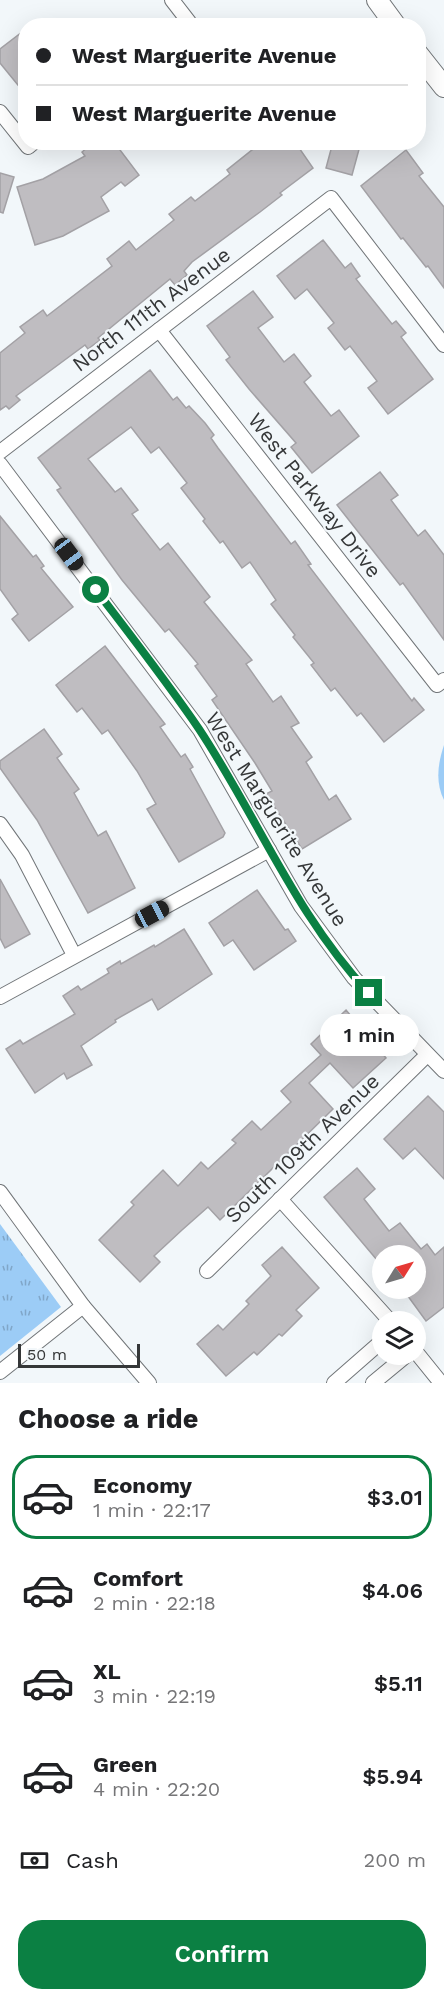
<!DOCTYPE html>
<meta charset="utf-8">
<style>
:root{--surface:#fff;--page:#f2f2f2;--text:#202124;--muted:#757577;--line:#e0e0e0;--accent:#0b8043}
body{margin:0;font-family:"Work Sans",sans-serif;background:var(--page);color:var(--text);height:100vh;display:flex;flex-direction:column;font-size:22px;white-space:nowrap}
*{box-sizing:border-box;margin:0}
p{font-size:20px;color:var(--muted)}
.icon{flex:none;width:33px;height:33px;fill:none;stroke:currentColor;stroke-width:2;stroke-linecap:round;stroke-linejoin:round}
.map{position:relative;height:1383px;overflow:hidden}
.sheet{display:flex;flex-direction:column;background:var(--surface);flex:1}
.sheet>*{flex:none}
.banner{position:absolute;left:18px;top:18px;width:408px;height:132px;border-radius:24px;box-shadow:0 6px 24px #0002;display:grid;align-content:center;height:132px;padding:0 18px;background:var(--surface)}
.needle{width:39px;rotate:53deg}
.fabs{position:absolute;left:372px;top:1245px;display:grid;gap:12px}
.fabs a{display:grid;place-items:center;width:54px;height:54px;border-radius:50%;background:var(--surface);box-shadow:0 6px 24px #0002;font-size:30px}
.scale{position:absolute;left:18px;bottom:15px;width:122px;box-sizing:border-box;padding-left:6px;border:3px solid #353738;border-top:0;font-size:16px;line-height:21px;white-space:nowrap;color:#353738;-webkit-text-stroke:4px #f2f7fa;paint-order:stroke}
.end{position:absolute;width:27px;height:27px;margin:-14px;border:8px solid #0b8043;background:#fff;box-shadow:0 0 0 3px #fff}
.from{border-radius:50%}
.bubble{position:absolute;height:42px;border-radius:21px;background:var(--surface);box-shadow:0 6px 24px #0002;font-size:20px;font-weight:600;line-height:42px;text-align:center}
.car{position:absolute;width:18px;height:36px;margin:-18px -9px;border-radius:8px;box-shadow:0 0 4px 2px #0007;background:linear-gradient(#222 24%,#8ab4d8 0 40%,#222 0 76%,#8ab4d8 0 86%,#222 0)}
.banner b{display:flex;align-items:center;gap:21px;height:57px;font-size:22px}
.banner b+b{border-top:2px solid var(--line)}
.banner i{width:15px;height:15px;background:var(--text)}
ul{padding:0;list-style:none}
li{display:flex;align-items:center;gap:18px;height:84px;margin:0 12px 9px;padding:0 6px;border:3px solid transparent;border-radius:24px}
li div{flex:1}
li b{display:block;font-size:22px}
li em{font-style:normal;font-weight:600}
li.selected{border-color:var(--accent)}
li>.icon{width:54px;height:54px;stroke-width:1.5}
h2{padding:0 18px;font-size:27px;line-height:72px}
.pay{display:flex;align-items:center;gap:15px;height:66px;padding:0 18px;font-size:22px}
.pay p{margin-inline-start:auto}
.cta{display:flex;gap:12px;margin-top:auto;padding:12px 18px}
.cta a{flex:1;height:69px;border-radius:24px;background:var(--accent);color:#fff;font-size:24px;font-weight:600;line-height:69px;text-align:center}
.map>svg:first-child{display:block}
.grass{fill:#9cccf6}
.park{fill:url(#park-tufts)}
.building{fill:#bfbdc1;stroke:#a3a1a5;stroke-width:1.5}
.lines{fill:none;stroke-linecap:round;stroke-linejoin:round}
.street-casing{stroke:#717578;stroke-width:16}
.secondary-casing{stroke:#717578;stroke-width:22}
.street{stroke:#fff;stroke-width:14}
.secondary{stroke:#fff;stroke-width:20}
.route{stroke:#0b8043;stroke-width:8}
.labels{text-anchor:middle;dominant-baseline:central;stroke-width:4.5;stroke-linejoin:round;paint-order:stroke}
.street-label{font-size:21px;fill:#353738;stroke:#f2f7fa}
</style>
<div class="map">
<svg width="444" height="1383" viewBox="0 0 444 1383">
<defs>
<pattern id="park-tufts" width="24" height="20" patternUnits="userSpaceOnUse" patternTransform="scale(1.5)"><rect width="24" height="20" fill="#9cccf6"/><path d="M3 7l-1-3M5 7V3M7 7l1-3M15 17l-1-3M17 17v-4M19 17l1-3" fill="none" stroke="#80a6c8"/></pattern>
</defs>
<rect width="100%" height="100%" fill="#f2f7fa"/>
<path class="grass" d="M 444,745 L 444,800 C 435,782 438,763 444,745 Z"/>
<polygon class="park" points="0,1224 61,1307 0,1356"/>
<g class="building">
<polygon points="26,29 26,95 0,63 0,49"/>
<polygon points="94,142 114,142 139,175 125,186 121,182 101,197 109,211 63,236 35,245 17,187 43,179 85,156 82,152"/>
<polygon points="262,142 295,142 313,168 280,193 282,195 260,212 192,262 184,271 187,275 175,285 170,279 98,338 100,340 88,349 85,345 16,396 20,400 9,409 6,406 0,410 0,353 25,333 20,327 43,310 47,316 112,266 107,259 129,241 136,250 174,220 169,214 191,197 195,201 230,174 227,170"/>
<polygon points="333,142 361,142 352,175 326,168"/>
<polygon points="406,150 423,173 419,176 444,207 444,288 428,266 426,267 403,238 401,239 361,186"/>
<polygon points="0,173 14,177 3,213 0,212"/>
<polygon points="323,240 345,268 351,263 360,276 356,279 392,324 396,321 406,333 401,337 433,379 388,414 368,388 377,381 350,346 345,350 328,328 334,323 307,289 295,299 277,276"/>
<polygon points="253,291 273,317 258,328 284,362 294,354 311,376 304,382 331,416 339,410 359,436 312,473 291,447 296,443 249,389 226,360 230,357 207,326"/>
<polygon points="150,370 173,400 177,397 186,408 189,406 205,423 214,435 211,438 218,448 291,544 295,541 311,564 308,565 412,701 414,698 424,710 384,742 361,713 357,716 335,688 331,691 311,665 314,663 293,637 295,635 271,604 276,600 250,562 242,568 223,541 220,543 203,521 205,519 181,488 187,483 159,447 151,453 131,427 88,459 115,492 121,488 138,510 132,514 160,550 168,543 210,597 204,602 252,660 246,664 273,702 281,696 299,723 291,727 312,757 306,762 329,800 336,795 351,819 302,849 266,794 272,791 255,763 212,700 217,696 195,666 198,664 169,629 165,632 122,580 57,490 61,488 38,458"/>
<polygon points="380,472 398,495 391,500 418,536 425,530 444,555 444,640 403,583 400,585 337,505"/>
<polygon points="0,516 33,557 36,555 44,566 41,568 73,607 29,641 12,619 18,614 0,589"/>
<polygon points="105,646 165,724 160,727 181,757 185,754 193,767 190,769 225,833 223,837 179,862 147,809 156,804 137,771 108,730 102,734 82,708 77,712 56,685"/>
<polygon points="44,729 62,754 57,758 79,789 74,793 98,836 106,831 135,888 88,913 37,820 0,768 0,761"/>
<polygon points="0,879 30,934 5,948 0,938"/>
<polygon points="257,890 285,930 288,929 296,941 254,970 233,940 224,946 209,923"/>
<polygon points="184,929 212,974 158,1010 152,999 115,1020 116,1022 81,1046 92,1065 67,1079 64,1073 35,1093 6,1049 20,1040 23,1044 75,1014 63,996 78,986 81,990 109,973 107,969 120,961 121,964 154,945 155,947"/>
<polygon points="346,1010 386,1058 353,1088 330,1063 309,1083 333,1109 220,1220 208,1207 182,1230 154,1256 160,1262 140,1282 99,1240 134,1205 131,1202 163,1170 178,1186 201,1162 208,1169 236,1143 232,1140 252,1121 261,1130 291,1102 281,1091 321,1055 311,1044"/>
<polygon points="428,1096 444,1112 444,1179 415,1148 403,1159 384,1139"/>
<polygon points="357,1168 375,1189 364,1199 389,1231 400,1223 421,1249 427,1244 435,1255 444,1247 444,1307 426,1321 402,1288 416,1288 416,1256 382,1256 382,1266 324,1197"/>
<polygon points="282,1247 319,1288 296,1310 302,1316 282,1336 279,1334 257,1355 254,1352 226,1376 197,1344 218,1325 223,1330 249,1304 246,1301 271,1276 262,1265"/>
</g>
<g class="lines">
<defs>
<g id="street">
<polyline points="172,0 189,22 185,26"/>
<polyline points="0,112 28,147 34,142"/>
<polyline points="159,330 437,685 444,680"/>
<polyline points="0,452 331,198 444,345"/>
<polyline points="0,464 200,730 301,906 354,978 444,1071"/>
<polyline points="0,824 22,855 74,955"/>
<polyline points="0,997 269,850"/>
<polyline points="0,1192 83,1306 149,1383"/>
<polyline points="280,1199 391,1322"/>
<polyline points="207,1271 427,1055"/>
<polyline points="416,1352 441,1383"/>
<polyline points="0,1372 83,1306"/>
<polyline points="334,1383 382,1341"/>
<polyline points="373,1383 408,1354"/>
</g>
<g id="secondary">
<polyline points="377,0 396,26"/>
<polyline points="418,54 444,87"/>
</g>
</defs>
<use href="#street" class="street-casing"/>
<use href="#secondary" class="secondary-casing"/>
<use href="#street" class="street"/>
<use href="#secondary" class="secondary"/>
</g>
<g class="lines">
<path class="route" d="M 96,590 C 131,636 167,682 199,729 C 257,816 296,916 369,993"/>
</g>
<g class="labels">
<g class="street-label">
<text transform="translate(151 309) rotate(-37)">North 111th Avenue</text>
<text transform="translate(315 495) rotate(52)">West Parkway Drive</text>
<text transform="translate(277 819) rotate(58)">West Marguerite Avenue</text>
<text transform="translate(302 1148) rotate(-44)">South 109th Avenue</text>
</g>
</g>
</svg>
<div class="fabs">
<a><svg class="needle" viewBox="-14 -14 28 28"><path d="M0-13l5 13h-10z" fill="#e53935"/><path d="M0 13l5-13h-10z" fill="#757577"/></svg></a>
<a><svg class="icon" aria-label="layers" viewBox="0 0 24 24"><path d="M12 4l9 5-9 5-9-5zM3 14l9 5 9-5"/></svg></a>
</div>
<div class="scale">50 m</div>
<i class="end from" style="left:96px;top:590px"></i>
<i class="end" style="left:369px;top:993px"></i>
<div class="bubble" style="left:320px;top:1014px;width:99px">1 min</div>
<i class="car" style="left:69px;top:554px;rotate:143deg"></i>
<i class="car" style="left:152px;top:914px;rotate:62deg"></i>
<div class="banner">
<b><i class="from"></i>West Marguerite Avenue</b>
<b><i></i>West Marguerite Avenue</b>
</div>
</div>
<section class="sheet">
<h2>Choose a ride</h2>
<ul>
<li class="selected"><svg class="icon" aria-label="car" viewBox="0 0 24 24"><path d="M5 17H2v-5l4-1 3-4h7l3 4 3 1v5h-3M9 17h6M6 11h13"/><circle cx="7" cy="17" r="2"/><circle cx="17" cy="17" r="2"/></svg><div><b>Economy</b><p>1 min · 22:17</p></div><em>$3.01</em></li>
<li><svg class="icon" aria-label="car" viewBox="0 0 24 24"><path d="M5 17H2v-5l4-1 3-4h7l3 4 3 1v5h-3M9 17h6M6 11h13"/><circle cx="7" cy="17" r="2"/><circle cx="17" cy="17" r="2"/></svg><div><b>Comfort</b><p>2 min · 22:18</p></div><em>$4.06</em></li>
<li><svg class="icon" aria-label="car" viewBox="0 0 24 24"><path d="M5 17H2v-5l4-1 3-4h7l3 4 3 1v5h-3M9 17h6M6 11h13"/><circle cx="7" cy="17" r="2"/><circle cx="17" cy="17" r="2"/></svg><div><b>XL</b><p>3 min · 22:19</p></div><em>$5.11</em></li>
<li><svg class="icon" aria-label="car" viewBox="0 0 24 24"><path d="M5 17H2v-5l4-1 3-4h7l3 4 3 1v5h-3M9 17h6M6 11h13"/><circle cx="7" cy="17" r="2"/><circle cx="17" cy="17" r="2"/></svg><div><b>Green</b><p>4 min · 22:20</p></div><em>$5.94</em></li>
</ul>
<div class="pay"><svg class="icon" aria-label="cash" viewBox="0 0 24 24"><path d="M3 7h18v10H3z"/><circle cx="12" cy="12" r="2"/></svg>Cash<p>200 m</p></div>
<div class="cta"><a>Confirm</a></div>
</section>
